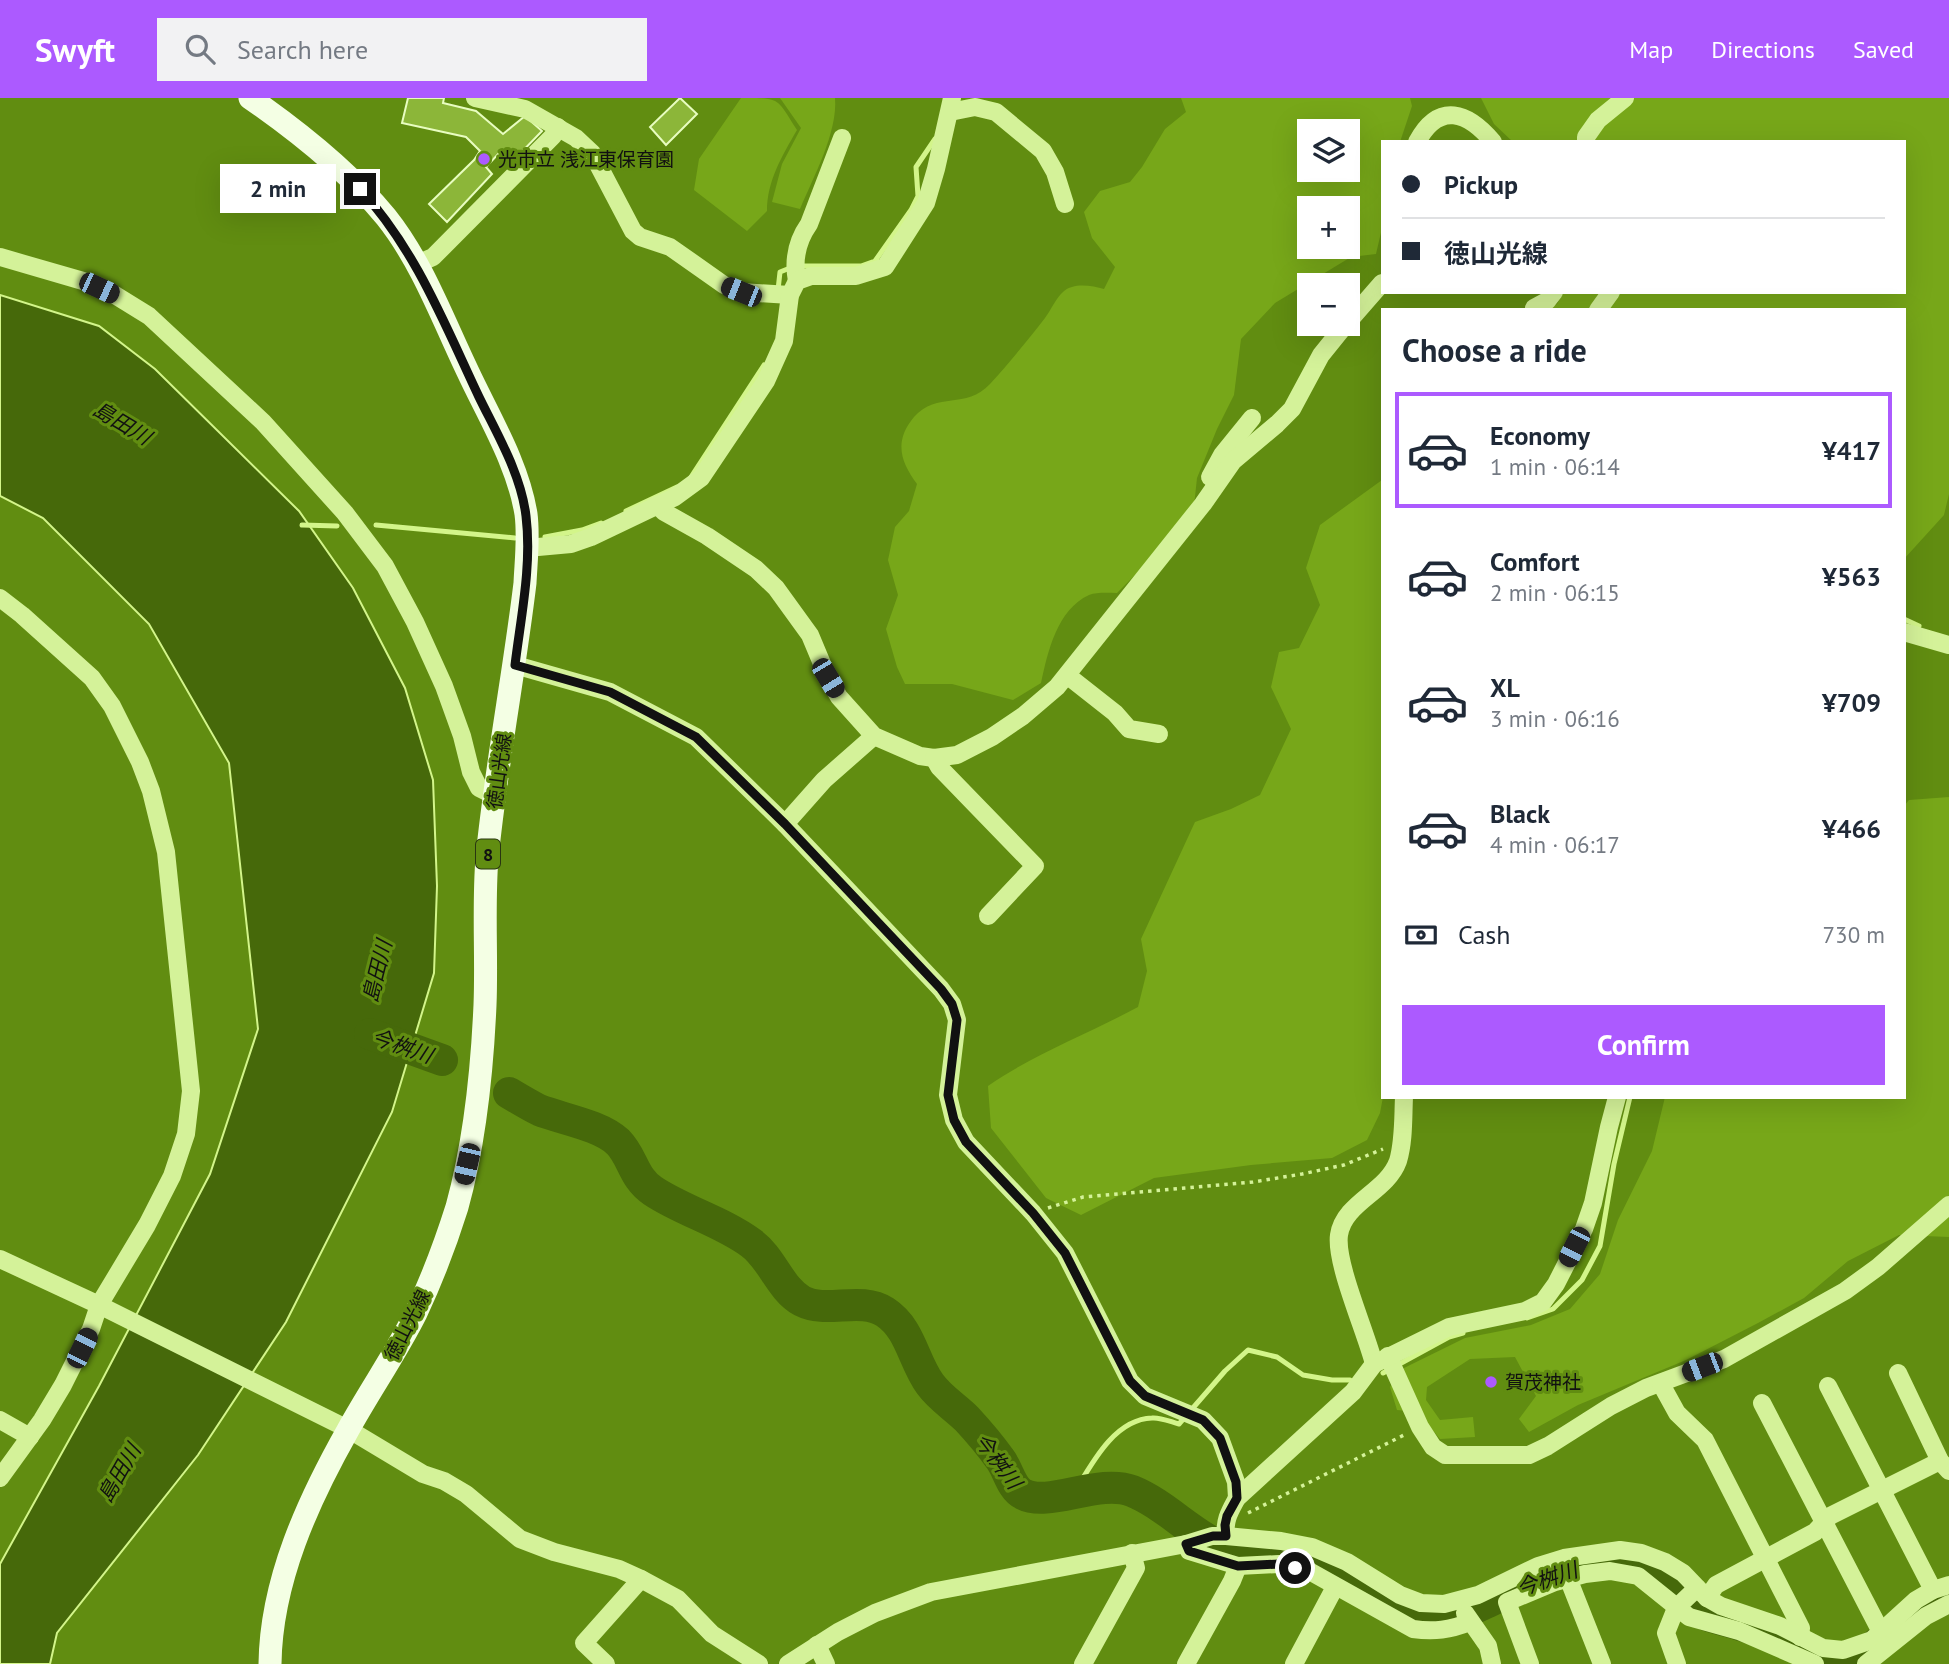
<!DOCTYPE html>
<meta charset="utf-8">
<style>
:root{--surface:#fff;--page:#f2f2f3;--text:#1f2937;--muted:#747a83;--line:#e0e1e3;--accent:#ac5aff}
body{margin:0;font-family:"PT Sans","Noto Sans JP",sans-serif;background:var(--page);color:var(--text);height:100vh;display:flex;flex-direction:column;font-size:26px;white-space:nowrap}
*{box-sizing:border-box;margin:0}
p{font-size:23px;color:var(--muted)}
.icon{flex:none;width:38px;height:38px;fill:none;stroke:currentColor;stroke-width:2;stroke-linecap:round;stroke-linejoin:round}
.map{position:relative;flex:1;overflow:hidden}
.side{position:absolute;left:1381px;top:210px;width:525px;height:791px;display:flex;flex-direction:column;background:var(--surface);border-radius:0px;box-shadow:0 7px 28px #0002}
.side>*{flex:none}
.banner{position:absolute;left:1381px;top:42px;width:525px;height:154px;border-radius:0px;box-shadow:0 7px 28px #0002;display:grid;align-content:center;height:154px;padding:0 21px;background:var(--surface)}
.controls{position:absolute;left:1297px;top:21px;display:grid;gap:14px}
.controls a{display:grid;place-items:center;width:63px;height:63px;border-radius:0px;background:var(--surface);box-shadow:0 7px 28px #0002;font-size:35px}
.end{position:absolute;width:32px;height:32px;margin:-16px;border:9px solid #111;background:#fff;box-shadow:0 0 0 4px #fff}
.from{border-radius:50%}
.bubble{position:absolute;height:49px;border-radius:0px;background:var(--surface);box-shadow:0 7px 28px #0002;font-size:23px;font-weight:700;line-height:49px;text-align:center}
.car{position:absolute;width:21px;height:42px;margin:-21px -10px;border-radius:9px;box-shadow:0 0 5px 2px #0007;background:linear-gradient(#222 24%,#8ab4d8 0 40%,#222 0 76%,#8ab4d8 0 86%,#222 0)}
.banner b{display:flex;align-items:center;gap:24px;height:66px;font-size:26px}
.banner b+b{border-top:2px solid var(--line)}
.banner i{width:18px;height:18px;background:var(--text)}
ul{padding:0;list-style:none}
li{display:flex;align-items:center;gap:21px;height:116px;margin:0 14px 10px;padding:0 7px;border:4px solid transparent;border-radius:0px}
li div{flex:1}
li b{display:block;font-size:26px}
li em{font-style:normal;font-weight:700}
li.selected{border-color:var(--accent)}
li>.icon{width:63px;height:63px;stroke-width:1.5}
h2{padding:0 21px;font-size:32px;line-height:84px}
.pay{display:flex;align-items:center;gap:18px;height:77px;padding:0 21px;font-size:26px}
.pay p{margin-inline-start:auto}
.cta{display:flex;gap:14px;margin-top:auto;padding:14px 21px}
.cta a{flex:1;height:80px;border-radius:0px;background:var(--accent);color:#fff;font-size:28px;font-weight:700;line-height:80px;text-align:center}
header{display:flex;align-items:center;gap:42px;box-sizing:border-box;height:98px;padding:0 35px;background:var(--accent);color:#fff}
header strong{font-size:33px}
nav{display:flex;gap:38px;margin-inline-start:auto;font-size:24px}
.search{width:490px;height:63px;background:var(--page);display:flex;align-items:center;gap:18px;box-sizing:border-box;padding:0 24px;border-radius:0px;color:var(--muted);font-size:26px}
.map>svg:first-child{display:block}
.green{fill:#77a719;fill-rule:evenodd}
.water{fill:#46690a;stroke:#d3f58a;stroke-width:2}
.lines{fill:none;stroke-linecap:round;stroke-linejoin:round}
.stream{stroke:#d3f58a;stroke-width:5}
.river{stroke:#46690a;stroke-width:32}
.building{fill:#8cb639;stroke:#e8fdc0;stroke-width:2}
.path{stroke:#d4f299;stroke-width:3.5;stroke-dasharray:3.5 5;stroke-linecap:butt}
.minor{stroke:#d4f299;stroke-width:18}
.major{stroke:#f4ffe4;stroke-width:23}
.route{stroke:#111;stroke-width:9}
.poi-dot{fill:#ac5aff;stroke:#618d11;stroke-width:2.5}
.labels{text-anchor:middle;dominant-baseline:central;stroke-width:6;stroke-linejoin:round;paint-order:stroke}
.shield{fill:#618d11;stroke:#293611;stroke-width:2}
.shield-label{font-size:18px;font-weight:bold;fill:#111}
.poi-label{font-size:19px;fill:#111;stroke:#618d11;text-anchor:start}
.street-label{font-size:19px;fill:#111;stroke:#618d11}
.water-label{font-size:21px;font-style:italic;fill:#111;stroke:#618d11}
</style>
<header>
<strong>Swyft</strong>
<div class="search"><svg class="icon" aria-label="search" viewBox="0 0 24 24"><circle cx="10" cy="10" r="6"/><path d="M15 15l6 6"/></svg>Search here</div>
<nav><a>Map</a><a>Directions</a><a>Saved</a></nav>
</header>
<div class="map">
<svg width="1949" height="1566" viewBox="0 0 1949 1566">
<rect width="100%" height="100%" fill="#618d11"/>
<g class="green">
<path d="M 741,0 C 782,0 776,0 797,32 C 782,58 767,83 767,113 L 747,133 L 694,92 L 699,61 Z"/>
<path d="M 780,0 L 835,0 C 838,34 813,80 800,111 L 772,104 L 782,66 L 801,30 Z"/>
<path d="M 1181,0 L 1410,0 L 1412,8 L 1400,44 L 1382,44 L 1382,130 L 1376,156 L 1351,159 L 1275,205 L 1241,241 L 1234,297 L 1217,331 L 1197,380 L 1194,408 L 1144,468 L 1117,495 C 1108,495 1097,494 1089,497 C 1057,512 1048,553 1041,585 L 1013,602 L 952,586 L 905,586 L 897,569 L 886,531 L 898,497 L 888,462 L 895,429 L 909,413 L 917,386 C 900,363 894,343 914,319 C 937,293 966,312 990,286 C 1009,265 1028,242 1045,220 C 1051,212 1056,200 1063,194 C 1074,184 1092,188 1104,191 L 1115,169 L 1092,140 L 1084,114 L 1100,93 L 1130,84 L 1142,69 L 1165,31 L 1186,14 ZM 1309,33 L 1348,33 L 1348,72 L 1309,72 ZM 1309,110 L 1348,110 L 1348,149 L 1309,149 Z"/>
<polygon points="1481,0 1949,0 1949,396 1944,417 1904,461 1904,212 1546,212 1557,206 1564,194 1904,194 1904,44 1513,44 1494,26"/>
<path d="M 1382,382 L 1383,999 L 1380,1015 L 1367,1042 L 1332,1060 L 1251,1067 L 1154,1080 L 1081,1117 L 1046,1100 L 991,1030 L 988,988 C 1034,956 1088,936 1138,909 L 1147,873 L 1141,841 L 1195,724 L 1231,711 L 1260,697 L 1291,631 L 1271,589 L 1279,554 L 1299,550 L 1320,507 L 1306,470 L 1320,427 Z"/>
<polygon points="1949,699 1949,1139 1899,1137 1848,1163 1804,1200 1758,1225 1686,1262 1578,1307 1529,1334 1519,1321 1536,1298 1515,1259 1470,1261 1427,1289 1426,1302 1440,1322 1473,1319 1475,1339 1440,1341 1418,1314 1397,1312 1390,1289 1404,1270 1465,1240 1531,1227 1570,1211 1600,1176 1618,1122 1652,1053 1665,999 1904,999 1904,708 1909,702"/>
</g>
<polygon class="water" points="0,197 99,228 155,271 299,413 353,490 405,590 433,682 437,788 434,875 392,1014 286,1224 198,1357 57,1535 50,1566 0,1566 0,1466 99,1288 210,1076 258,931 229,665 149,526 43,420 0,398"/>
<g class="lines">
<g class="stream">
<polyline points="800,168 861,168 875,163 911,112 918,98 916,69 935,41"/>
<polyline points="778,192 780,174 790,170"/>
<polyline points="691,379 764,267"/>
<polyline points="626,413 677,389"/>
<polyline points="302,427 337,428"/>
<polyline points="376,427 515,440"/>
<polyline points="545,439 582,432 601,425"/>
<polyline points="1904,521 1919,528"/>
<polyline points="1527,1220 1553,1211 1582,1182 1600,1148 1614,1066 1630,999"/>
<polyline points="1383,1275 1449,1239 1463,1235"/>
<path d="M 1074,1395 C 1091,1367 1114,1321 1152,1320 C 1160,1319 1171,1324 1179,1326 L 1225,1273 L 1248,1252 L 1277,1259 L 1303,1277 L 1332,1282 L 1350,1282"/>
</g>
<g class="river">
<polyline points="370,936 442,962"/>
<path d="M 509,995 C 519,1001 529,1007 539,1012 C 562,1021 600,1027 618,1044 C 633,1059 633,1080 653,1093 C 683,1113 721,1123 751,1145 C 772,1160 780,1191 802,1203 C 827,1216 860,1198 885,1214 C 911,1231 913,1263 930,1286 C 940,1300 955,1309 967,1321 C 979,1334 990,1347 1000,1361 C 1008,1371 1011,1390 1023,1396 C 1048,1410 1099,1380 1132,1393 C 1164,1406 1188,1433 1219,1448 C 1239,1457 1257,1452 1278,1454 C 1294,1455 1312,1463 1327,1469 C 1361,1484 1396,1522 1433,1522 C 1452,1522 1473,1511 1490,1503 C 1528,1486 1568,1464 1611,1464 C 1637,1464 1663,1472 1681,1491 C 1688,1500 1694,1511 1704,1516 C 1714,1521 1727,1522 1737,1526 C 1753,1531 1770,1536 1786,1543 C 1802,1551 1821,1566 1840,1566 C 1865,1562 1890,1532 1911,1518 C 1922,1509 1936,1504 1949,1499"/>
</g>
</g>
<g class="building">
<polygon points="408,0 444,0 443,5 476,13 503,36 525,18 542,33 513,63 500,54 486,69 492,76 447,124 429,106 474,62 480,53 466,39 402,25"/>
<polygon points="680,0 697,16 666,47 650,29"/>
</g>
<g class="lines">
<g class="path">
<polyline points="1048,1110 1083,1099 1253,1084 1302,1076 1344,1067 1383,1051"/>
<polyline points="1248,1415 1404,1337"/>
</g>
<g class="minor">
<polyline points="475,0 525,11 576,40 592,55 633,133 640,139 670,149 724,187 741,194 790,197"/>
<polyline points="950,14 975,9 996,14 1043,53 1055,74 1065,106"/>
<path d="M 1417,44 C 1439,3 1468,14 1493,44"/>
<polyline points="1586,44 1586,39 1598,22 1625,0"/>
<polyline points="0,159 83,183 115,197 149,218 263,324 345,415 385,468 415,524 444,588 462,638 471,674 479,690 495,698"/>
<polyline points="417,166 433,159 553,38 558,29"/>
<path d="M 797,183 C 793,162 797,143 809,126 L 842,40"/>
<polyline points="1534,210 1547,203 1554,194"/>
<polyline points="1598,212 1611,194"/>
<polyline points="1348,224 1382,185"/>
<polyline points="1210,379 1222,357 1252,320"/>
<polyline points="657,407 664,414 707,438 756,471 776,490 810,537 828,580 839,599 874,638 920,658 934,660 957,657 992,639 1023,618 1057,589 1203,406 1233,363 1277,326 1292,311 1321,257 1346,226"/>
<polyline points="527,450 571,446 591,439 675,399 701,380 766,283 784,243 790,197 797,183 811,178 856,178 885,169 926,105 936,71 952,0"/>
<polyline points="0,500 22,517 92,580 112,608 140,664 151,693 166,754 191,993 186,1036 172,1078 147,1127 99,1207 91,1231 63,1287 42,1322 0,1380"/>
<polyline points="1904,534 1949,547"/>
<polyline points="515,567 610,594 696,639 785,726 941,891 952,906 957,922 948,997 954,1022 966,1044 1033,1115 1065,1155 1130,1283 1145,1298 1203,1322 1220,1340 1236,1384 1237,1400"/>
<polyline points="1068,578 1115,615 1129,631 1159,636"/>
<polyline points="934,660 939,669 1035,768 988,818"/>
<polyline points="785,726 824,682 874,638"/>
<polyline points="0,1161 99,1207 348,1331 423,1376 444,1383 466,1396 520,1441 554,1454 619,1471 641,1481 678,1501 712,1536 759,1566"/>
<polyline points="1388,1258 1420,1329 1433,1349 1445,1357 1529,1357 1548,1348 1611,1308 1646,1290 1724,1261 1845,1193 1878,1169 1949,1107"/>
<path d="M 1374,1266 C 1366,1234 1335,1165 1339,1137 C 1344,1104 1387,1094 1398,1063 C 1404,1043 1403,1020 1404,999"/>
<polyline points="1898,1275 1940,1363 1949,1373"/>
<polyline points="1661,1286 1677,1315 1705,1342 1801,1530 1800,1539"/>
<polyline points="1828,1288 1933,1492"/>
<polyline points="1762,1305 1881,1534"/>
<polyline points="0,1322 30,1339"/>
<path d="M 1226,1438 C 1224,1422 1230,1413 1237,1400 L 1353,1294 L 1374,1266 L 1449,1229 L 1525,1213 L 1543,1204 L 1556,1186 L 1584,1131 L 1593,1105 L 1609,1029 L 1617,999"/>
<path d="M 1186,1446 L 1189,1453 L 1238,1468 L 1279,1466 L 1311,1474 L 1413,1531 C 1434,1534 1450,1532 1470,1524"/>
<polyline points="1568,1480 1602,1566"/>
<polyline points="1707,1500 1716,1487 1815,1434 1830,1418 1940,1363"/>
<polyline points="1465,1515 1488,1548 1492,1566"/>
<polyline points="817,1547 826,1566"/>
<polyline points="606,1566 584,1545 641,1481"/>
<polyline points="788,1566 838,1534 875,1515 931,1494 1186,1446 1212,1438 1226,1438 1281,1443 1312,1449 1347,1464 1400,1497 1421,1505 1444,1506 1478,1497 1538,1468 1564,1460 1620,1452 1641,1455 1665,1464 1683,1475 1707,1500 1721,1508 1780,1528 1823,1550 1843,1552 1872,1542 1916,1502 1933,1492 1949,1487"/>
<polyline points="1083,1566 1136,1470 1132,1455"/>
<polyline points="1186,1566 1232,1483 1238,1468"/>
<polyline points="1294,1566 1335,1489"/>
<polyline points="1530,1566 1507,1504 1555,1484 1585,1476 1610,1473 1638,1478 1689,1519 1739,1533 1815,1566"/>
<polyline points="1677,1566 1666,1535 1676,1510 1697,1490"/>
<polyline points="1866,1566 1926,1518 1949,1506"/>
</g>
<path class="major" d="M 250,0 C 299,34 348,73 386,119 C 422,164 443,222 468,274 C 489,319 518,366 526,416 C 529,439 526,463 525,485 C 514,577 496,668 487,760 C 483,809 487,858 485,907 C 482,975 475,1044 457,1109 C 446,1144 432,1181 416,1215 C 396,1255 370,1292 348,1332 C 308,1403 271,1483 270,1566"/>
</g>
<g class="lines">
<path class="route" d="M 360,91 C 416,152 444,225 479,299 C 497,336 521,376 526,418 C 532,467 521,518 515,567 L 610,594 L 696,639 L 785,726 L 941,891 L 952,906 L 957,922 L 948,997 L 954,1022 L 966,1044 L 1033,1115 L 1065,1155 L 1130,1283 L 1145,1298 L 1203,1322 L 1220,1340 L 1236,1384 L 1237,1400 L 1227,1418 L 1225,1427 L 1226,1438 L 1213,1438 L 1186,1446 L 1189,1453 L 1238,1468 L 1279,1466 L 1295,1470"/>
</g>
<g class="poi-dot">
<circle cx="484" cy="61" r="7"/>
<circle cx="1491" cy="1284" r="7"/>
</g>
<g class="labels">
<rect class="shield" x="476" y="741.5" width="24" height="29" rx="5"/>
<g class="shield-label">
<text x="488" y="756">8</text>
</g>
<g class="poi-label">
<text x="498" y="61">光市立 浅江東保育園</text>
<text x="1505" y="1284">賀茂神社</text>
</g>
<g class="street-label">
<text transform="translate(499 673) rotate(-82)">徳山光線</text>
<text transform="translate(407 1227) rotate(-63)">徳山光線</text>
</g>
<g class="water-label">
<text transform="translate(122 325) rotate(31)">島田川</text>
<text transform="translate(377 873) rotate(-76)">島田川</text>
<text transform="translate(402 948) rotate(19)">今桝川</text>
<text transform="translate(998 1363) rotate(53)">今桝川</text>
<text transform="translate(119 1375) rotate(-60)">島田川</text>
<text transform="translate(1547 1481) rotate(-19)">今桝川</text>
</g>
</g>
</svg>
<div class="controls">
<a><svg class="icon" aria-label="layers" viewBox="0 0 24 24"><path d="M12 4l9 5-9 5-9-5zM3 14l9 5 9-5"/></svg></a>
<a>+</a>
<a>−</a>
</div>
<i class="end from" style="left:1295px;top:1470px"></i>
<i class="end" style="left:360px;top:91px"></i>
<div class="bubble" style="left:220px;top:66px;width:116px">2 min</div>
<i class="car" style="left:99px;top:190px;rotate:115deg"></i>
<i class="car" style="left:741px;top:194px;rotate:292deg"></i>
<i class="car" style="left:828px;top:580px;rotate:149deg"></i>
<i class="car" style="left:467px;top:1066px;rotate:193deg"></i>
<i class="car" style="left:1574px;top:1149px;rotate:207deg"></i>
<i class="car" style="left:82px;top:1250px;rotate:26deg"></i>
<i class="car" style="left:1702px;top:1269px;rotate:249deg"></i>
<div class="banner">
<b><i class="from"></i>Pickup</b>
<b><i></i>徳山光線</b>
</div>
<section class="side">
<h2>Choose a ride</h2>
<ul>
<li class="selected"><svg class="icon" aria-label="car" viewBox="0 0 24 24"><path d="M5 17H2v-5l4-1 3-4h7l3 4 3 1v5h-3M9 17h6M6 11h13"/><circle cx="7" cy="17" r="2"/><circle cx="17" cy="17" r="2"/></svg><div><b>Economy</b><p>1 min · 06:14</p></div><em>¥417</em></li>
<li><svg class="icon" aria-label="car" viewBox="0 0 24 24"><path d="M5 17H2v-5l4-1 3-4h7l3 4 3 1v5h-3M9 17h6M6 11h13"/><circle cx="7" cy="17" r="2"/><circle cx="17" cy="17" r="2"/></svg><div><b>Comfort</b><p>2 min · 06:15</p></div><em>¥563</em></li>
<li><svg class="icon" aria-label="car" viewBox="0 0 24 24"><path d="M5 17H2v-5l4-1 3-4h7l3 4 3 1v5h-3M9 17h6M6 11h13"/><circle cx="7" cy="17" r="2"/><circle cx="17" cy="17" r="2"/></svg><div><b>XL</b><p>3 min · 06:16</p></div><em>¥709</em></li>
<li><svg class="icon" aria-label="car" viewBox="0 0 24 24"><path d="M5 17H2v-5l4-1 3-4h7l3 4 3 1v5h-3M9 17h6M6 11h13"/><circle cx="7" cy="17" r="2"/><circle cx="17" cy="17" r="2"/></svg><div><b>Black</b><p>4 min · 06:17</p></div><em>¥466</em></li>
</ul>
<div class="pay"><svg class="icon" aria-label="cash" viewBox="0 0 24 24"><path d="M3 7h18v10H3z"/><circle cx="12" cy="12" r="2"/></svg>Cash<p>730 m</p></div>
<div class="cta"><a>Confirm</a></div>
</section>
</div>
